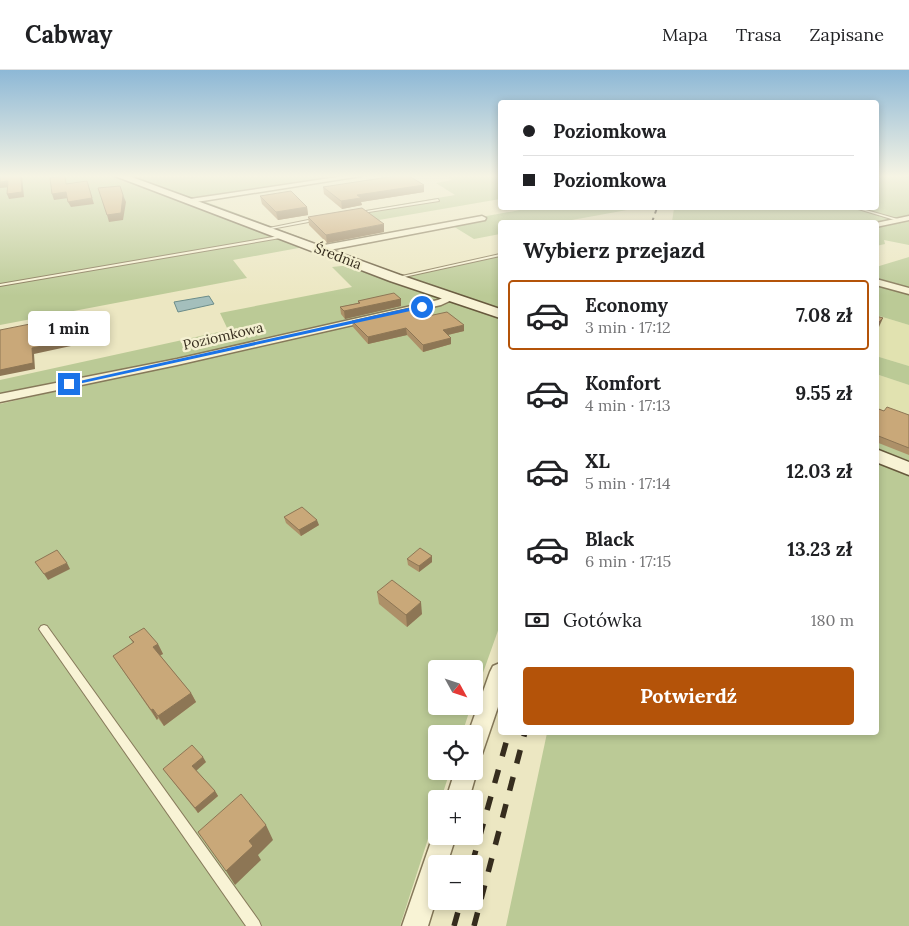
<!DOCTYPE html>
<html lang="pl">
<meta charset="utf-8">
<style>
:root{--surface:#fff;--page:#f2f2f2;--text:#202124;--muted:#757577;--line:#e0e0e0;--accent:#b45309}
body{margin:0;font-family:Lora,serif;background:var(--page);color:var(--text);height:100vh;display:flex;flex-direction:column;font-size:19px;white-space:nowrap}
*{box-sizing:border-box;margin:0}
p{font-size:16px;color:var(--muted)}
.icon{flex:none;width:28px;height:28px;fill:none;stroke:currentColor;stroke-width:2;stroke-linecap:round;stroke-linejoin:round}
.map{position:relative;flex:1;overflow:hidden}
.panel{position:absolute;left:498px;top:150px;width:381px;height:515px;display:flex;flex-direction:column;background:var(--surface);border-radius:5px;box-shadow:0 2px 8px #0003}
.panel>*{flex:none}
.guide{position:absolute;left:498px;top:30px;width:381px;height:110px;border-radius:5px;box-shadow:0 2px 8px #0003;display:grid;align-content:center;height:110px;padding:0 25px;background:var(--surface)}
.needle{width:32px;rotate:130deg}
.controls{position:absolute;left:428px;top:590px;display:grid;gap:10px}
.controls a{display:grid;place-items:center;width:55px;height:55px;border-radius:5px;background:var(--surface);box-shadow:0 2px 8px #0003;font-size:25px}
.end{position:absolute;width:22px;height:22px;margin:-11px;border:6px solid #1a73e8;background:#fff;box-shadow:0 0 0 2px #fff}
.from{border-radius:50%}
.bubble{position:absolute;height:35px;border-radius:5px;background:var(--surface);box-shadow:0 2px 8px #0003;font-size:16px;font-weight:800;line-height:35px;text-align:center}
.guide b{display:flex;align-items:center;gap:18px;height:48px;font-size:19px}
.guide b+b{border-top:1px solid var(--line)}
.guide i{width:12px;height:12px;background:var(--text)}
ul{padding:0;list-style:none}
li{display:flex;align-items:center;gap:15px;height:70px;margin:0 10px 8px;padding:0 15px;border:2px solid transparent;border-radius:5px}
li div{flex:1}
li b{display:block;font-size:19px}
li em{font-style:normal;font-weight:800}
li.active{border-color:var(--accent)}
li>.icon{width:45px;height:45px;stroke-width:1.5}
h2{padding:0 25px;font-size:22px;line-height:60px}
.pay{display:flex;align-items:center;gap:12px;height:55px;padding:0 25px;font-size:19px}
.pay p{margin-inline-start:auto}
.primary-button{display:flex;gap:10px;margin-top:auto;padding:10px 25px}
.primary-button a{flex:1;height:58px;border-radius:5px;background:var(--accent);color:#fff;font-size:20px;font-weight:800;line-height:58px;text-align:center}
header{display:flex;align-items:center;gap:30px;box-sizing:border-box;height:70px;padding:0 25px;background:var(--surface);border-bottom:1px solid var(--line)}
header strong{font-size:24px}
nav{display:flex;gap:28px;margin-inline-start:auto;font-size:18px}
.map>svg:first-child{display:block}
.farmland{fill:#e1e2b0}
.green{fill:#bbca96}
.cemetery{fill:#b3bf96}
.water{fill:#a4bfbc;stroke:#6c8d8a}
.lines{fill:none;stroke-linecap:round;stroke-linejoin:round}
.stream{stroke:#6c8d8a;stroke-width:2.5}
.lane-casing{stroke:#86795a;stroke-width:2}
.street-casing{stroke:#86795a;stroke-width:3}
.secondary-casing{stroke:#67593d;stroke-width:3}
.lane{fill:#f8f3d5;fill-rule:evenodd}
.street{fill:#f8f3d5;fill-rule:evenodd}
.secondary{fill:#f8f3d5;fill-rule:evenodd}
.rail-far1{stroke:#362d1e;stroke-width:2;stroke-dasharray:4.5 4.5;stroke-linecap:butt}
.rail{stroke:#362d1e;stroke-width:5.5;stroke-dasharray:14 14;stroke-linecap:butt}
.wall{fill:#ad9068}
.shaded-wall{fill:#8d7655}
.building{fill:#c9a879;stroke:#8d7655}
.route{fill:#1a73e8}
.labels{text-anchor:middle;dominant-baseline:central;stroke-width:5;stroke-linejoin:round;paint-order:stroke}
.far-street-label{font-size:14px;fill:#362d1e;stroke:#f4f0d1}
</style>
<header>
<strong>Cabway</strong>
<nav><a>Mapa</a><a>Trasa</a><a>Zapisane</a></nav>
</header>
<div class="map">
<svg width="909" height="856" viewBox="0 0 909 856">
<rect width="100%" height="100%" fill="#ece7c2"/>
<g class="farmland">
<polygon points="876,245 909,255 909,296 876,286"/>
<polygon points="876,304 909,315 909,351 876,338"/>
</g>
<g class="green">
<polygon points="0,106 367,106 201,130 316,173 304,177 233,190 247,208 0,255"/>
<polygon points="446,106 500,106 500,129 373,151 360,141 455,125 436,113 452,110"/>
<polygon points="876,106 909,106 909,175 884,170 885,174 876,176 876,152 672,152 674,138 876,138"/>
<polygon points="531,138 638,138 561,152 500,152 500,164 474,169 448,153"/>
<polygon points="500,186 500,555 474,628 474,599 436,599 436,636 471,636 462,664 436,664 436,701 450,701 441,729 436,729 436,744 400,856 0,856 0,334 108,309 109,304 0,326 0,310 228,260 220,243 352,217 332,197 350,195 415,220 433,216 406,206"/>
<polygon points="909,187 909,255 876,245 876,197"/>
<polygon points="876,286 909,296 909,315 876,304"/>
<polygon points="876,339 909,351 909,392 876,379"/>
<polygon points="876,393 909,406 909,856 506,856 547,663 876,662"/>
</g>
<polygon class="cemetery" points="135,106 201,106 202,107 156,114"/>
<polygon class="water" points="209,226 214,234 178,242 174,232"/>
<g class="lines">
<polyline class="stream" points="904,106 909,107"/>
<defs>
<g id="lane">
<polygon points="438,129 439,131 356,144 354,143"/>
<polygon points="855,138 859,138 901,150 898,151"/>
<polygon points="318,148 319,150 266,160 264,159"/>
<polygon points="285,165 286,165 286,167 0,216 0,214"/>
<polygon points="500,184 500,186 395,209 393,208"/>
<polygon points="44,555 47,556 259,851 261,856 246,856 41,562 39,559 41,556"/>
</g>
<g id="street">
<polygon points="344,106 361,106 190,133 186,131 190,129"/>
<polygon points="482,146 486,148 485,150 319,182 315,179 319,176"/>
<polygon points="909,146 909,150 876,157 876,153"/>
<polygon points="876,209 909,218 909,224 876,215"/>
<polygon points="451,224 454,225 454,229 441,235 177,295 0,332 0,324 177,289 438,230"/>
<polygon points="500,593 500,631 482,684 474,687 474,664 468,664 490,602 493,596"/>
<polygon points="474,693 477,701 469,729 446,729 455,701 474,701"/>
<polygon points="436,757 436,766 456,766 447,794 436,794 436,830 428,856 402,856"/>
</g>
<g id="secondary">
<polygon points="115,106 129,106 400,205 500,239 500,248 390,211"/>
<polygon points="876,379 909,392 909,405 876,392"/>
</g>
</defs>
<use href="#lane" class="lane-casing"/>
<use href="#street" class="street-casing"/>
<use href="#secondary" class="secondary-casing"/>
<use href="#lane" class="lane"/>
<use href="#street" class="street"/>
<use href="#secondary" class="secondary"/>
<polyline class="rail-far1" points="652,152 657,138"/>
<g class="rail">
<polyline points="472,794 509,662"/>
<polyline points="454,856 461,831"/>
<polyline points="474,856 525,662"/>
</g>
</g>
<g class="wall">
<polygon points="424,115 424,122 361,132 362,135 342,139 324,124 323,117"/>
<polygon points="260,126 307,137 308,145 278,150 262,134"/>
<polygon points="308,147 384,162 327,173 309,155"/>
<polygon points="401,229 401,236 345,249 341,244 340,237 358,233 358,231"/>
<polygon points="419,248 464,261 448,265 451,268 451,274 423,282 407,265 368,274 353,257 352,251"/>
<polygon points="876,338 884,341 909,345 909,385 876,372"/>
<polygon points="284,447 319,455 301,466 286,453"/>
<polygon points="432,486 432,492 419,502 408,495 407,489"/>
<polygon points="377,522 422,544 407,557 379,534"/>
<polygon points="129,567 158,574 163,584 160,585 191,623 196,632 164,656 158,648 157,650 113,586 133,573"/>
<polygon points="206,692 196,700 215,721 218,726 198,743 163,699"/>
</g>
<g class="shaded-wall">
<polygon points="21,106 22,106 24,127 9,129 7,124"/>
<polygon points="8,111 11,117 0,118 0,112"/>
<polygon points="87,111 94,134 71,137 68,132"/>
<polygon points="424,115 424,122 361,132 362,135 342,139 341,131 357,125"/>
<polygon points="66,122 68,128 54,130 52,124"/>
<polygon points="123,125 126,132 123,150 109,152 107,145"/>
<polygon points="307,137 308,145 278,150 276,142"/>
<polygon points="384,154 384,162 327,173 326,165"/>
<polygon points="401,229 401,236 345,249 344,241"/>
<polygon points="65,247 67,252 71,276 34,284 35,299 0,306 0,300"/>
<polygon points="883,248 879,257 876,260 876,255"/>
<polygon points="464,255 464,261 443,266 443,260"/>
<polygon points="406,258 407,265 368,274 368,267"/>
<polygon points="451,268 451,274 423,282 423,275"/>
<polygon points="317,450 319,455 301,466 299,460"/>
<polygon points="432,486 432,492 419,502 419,496"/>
<polygon points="67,493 70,499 48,510 44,504"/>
<polygon points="421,532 422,544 407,557 406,545"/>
<polygon points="158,574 163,584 159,586 153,577"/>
<polygon points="191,623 196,632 164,656 158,646"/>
<polygon points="153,639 158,648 157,650 151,640"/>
<polygon points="203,687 206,692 196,701 192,696"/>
<polygon points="215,721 218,726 198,743 195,738"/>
<polygon points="266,755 273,770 258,785 261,790 235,815 226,801 249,771"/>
</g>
<g class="building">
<polygon points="0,106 21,106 22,122 7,124 8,111 0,112"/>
<polygon points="65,106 66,114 87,111 92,128 68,132 66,122 52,124 50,108"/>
<polygon points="395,106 409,106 424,115 357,125 361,128 341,131 323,117"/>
<polygon points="120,116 123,125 121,143 107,145 98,118"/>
<polygon points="291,121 307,137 276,142 260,126"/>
<polygon points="362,138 384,154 326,165 308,147"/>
<polygon points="394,223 401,229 344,241 340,237 360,233 358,231"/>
<polygon points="409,238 419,248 447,242 464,255 443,260 451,268 423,275 406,258 368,267 352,251"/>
<polygon points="876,246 883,248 876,255"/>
<polygon points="65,247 68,271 32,278 33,293 0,300 0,260"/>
<polygon points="887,337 909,345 909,378 876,365 876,338 884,341"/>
<polygon points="302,437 317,450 299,460 284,447"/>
<polygon points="420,478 432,486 419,496 407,489"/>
<polygon points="57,480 67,493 44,504 35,492"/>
<polygon points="392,510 421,532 406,545 377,522"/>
<polygon points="144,558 158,574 153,577 191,623 158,646 153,639 151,640 113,586 134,572 129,567"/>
<polygon points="192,675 203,687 192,696 215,721 195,738 163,699"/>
<polygon points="241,724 266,755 249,771 253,776 226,801 198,762"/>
</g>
<linearGradient id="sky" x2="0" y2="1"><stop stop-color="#8db8d6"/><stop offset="0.47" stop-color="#f6f4e4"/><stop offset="1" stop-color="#f6f4e4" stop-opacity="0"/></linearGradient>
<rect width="909" height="226" fill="url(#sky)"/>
<polygon class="route" points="422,235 424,238 69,316 66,314"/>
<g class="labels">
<g class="far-street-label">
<text transform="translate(338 186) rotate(21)">Średnia</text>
<text transform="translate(223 266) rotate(-13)">Poziomkowa</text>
</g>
</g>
</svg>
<div class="controls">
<a><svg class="needle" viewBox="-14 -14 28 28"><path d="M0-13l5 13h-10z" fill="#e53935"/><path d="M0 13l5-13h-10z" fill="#757577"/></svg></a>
<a><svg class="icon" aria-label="locate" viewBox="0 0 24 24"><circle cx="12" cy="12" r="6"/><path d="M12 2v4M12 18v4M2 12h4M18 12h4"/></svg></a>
<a>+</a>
<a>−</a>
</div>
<i class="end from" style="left:422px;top:237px"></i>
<i class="end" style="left:69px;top:314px"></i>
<div class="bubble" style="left:28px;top:241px;width:82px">1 min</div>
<div class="guide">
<b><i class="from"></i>Poziomkowa</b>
<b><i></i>Poziomkowa</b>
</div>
<section class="panel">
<h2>Wybierz przejazd</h2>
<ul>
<li class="active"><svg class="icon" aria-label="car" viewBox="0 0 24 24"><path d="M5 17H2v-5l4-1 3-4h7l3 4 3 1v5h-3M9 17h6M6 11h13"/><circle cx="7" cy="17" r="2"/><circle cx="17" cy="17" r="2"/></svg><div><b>Economy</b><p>3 min · 17:12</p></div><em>7.08 zł</em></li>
<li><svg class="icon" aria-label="car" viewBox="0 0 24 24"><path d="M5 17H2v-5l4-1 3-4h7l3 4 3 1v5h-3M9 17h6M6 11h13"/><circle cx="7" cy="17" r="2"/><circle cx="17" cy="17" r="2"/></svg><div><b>Komfort</b><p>4 min · 17:13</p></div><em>9.55 zł</em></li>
<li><svg class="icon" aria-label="car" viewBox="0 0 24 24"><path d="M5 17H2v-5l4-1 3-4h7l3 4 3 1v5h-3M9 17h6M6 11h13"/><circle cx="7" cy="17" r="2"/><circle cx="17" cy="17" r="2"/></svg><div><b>XL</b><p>5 min · 17:14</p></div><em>12.03 zł</em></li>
<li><svg class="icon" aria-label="car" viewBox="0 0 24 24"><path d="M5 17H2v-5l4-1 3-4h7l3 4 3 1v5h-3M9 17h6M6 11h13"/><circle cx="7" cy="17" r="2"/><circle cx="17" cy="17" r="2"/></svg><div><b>Black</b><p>6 min · 17:15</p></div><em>13.23 zł</em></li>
</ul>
<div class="pay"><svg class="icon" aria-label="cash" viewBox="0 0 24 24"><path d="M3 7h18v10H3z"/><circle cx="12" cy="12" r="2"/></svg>Gotówka<p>180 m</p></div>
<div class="primary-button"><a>Potwierdź</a></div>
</section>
</div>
